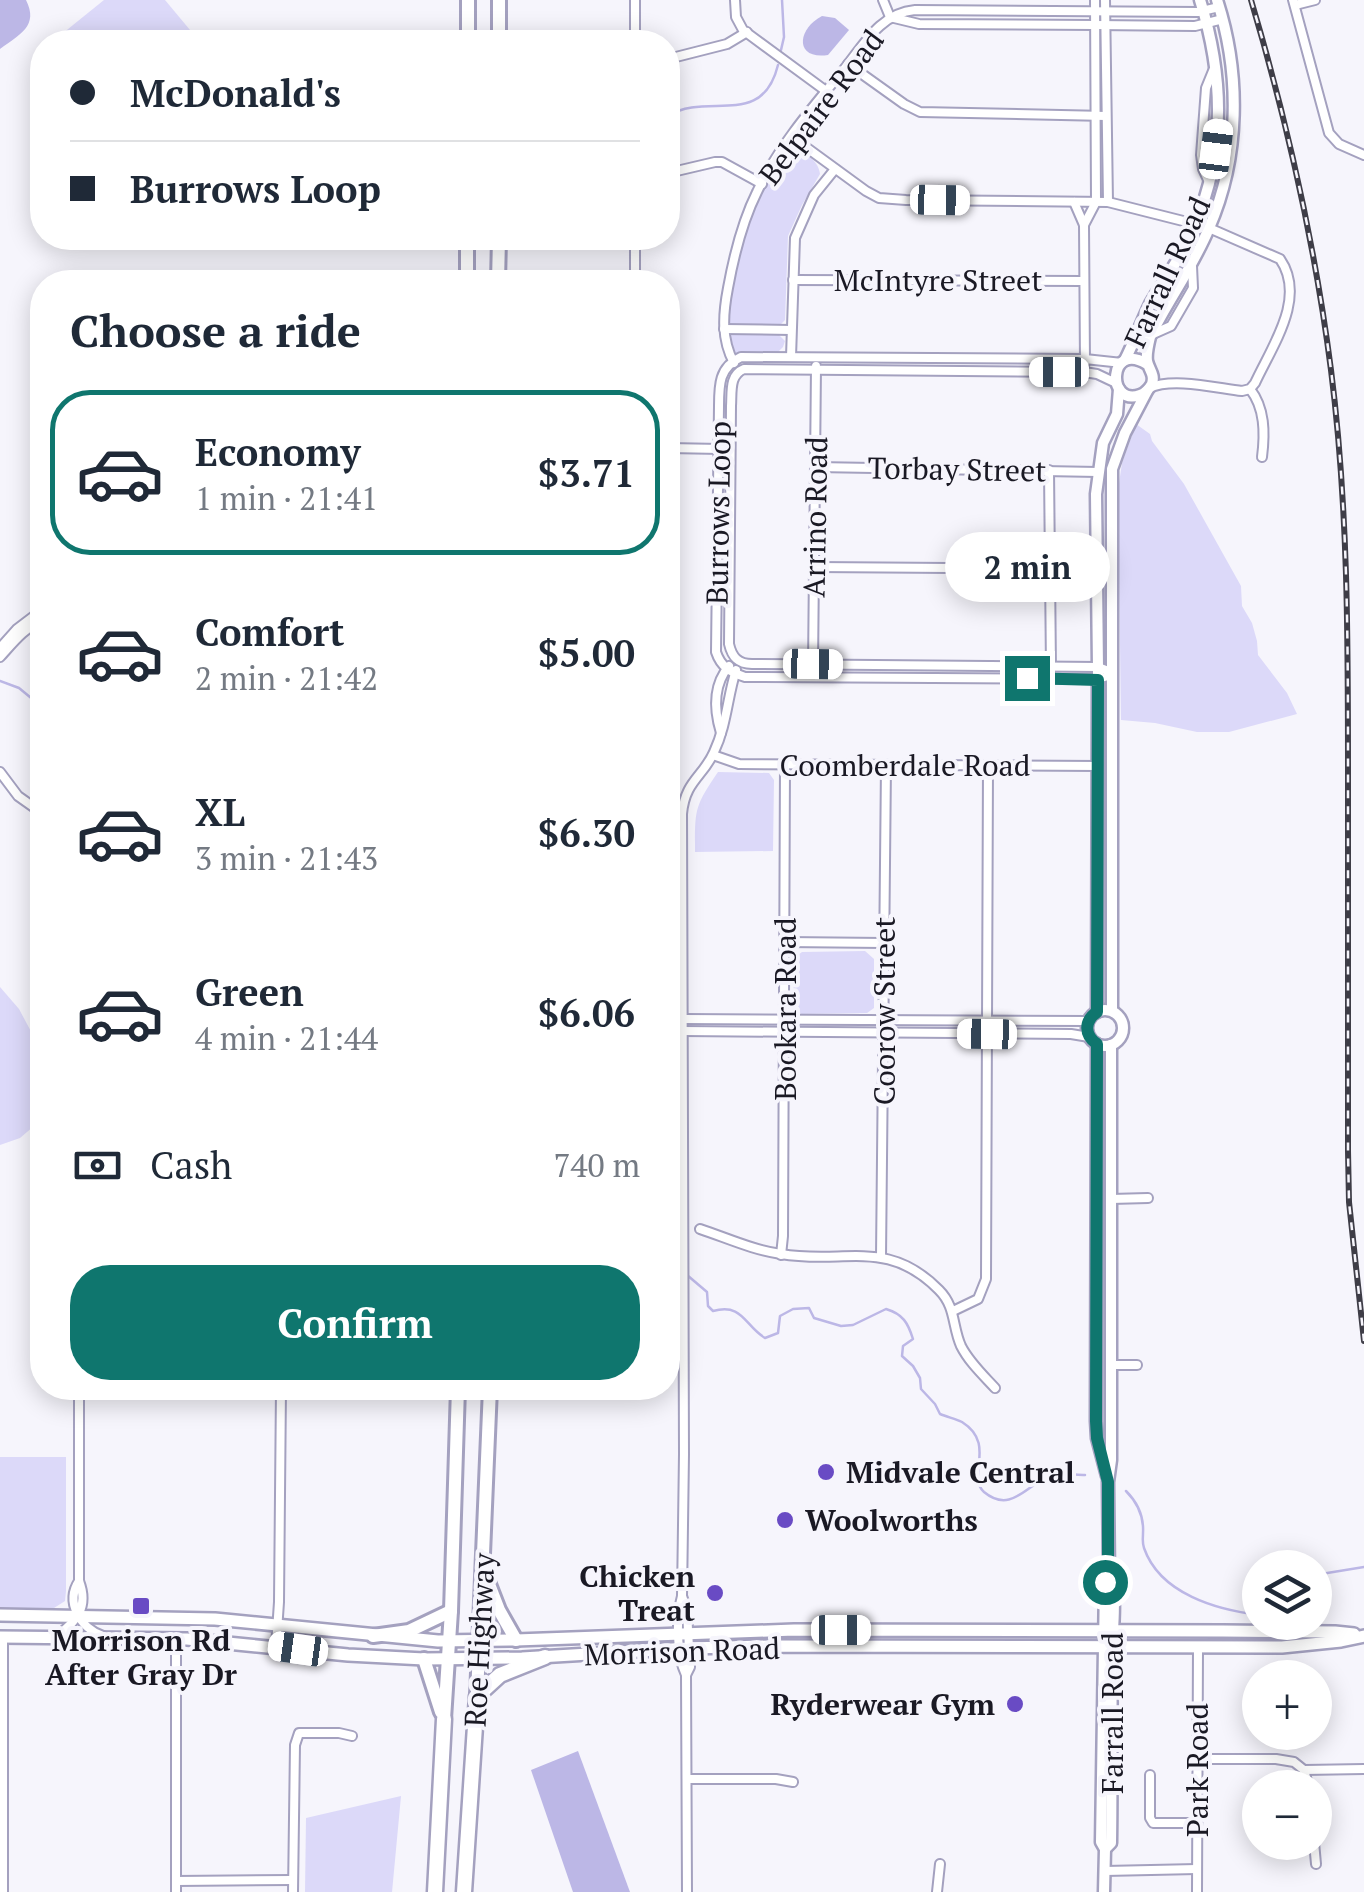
<!DOCTYPE html>
<meta charset="utf-8">
<style>
:root{--surface:#fff;--page:#f2f2f3;--text:#1f2937;--muted:#747a83;--line:#e0e1e3;--accent:#0f766e}
body{margin:0;font-family:"PT Serif",serif;background:var(--page);color:var(--text);height:100vh;display:flex;flex-direction:column;font-size:38px;white-space:nowrap}
*{box-sizing:border-box;margin:0}
p{font-size:32px;color:var(--muted)}
.icon{flex:none;width:55px;height:55px;fill:none;stroke:currentColor;stroke-width:2;stroke-linecap:round;stroke-linejoin:round}
.map{position:relative;flex:1;overflow:hidden}
.drawer{position:absolute;left:30px;top:270px;width:650px;height:1130px;display:flex;flex-direction:column;background:var(--surface);border-radius:40px;box-shadow:0 5px 25px #0003}
.drawer>*{flex:none}
.hud{position:absolute;left:30px;top:30px;width:650px;height:220px;border-radius:40px;box-shadow:0 5px 25px #0003;display:grid;align-content:center;height:220px;padding:0 40px;background:var(--surface)}
.controls{position:absolute;left:1242px;top:1550px;display:grid;gap:20px}
.controls a{display:grid;place-items:center;width:90px;height:90px;border-radius:50%;background:var(--surface);box-shadow:0 5px 25px #0003;font-size:50px}
.end{position:absolute;width:45px;height:45px;margin:-22px;border:12px solid #0f766e;background:#fff;box-shadow:0 0 0 5px #fff}
.from{border-radius:50%}
.bubble{position:absolute;height:70px;border-radius:35px;background:var(--surface);box-shadow:0 5px 25px #0003;font-size:32px;font-weight:700;line-height:70px;text-align:center}
.car{position:absolute;width:30px;height:60px;margin:-30px -15px;border-radius:12px;box-shadow:0 0 8px 2px #0007;background:linear-gradient(#fff 24%,#345 0 40%,#fff 0 76%,#345 0 86%,#fff 0)}
.hud b{display:flex;align-items:center;gap:35px;height:95px;font-size:38px}
.hud b+b{border-top:2px solid var(--line)}
.hud i{width:25px;height:25px;background:var(--text)}
ul{padding:0;list-style:none}
li{display:flex;align-items:center;gap:30px;height:165px;margin:0 20px 15px;padding:0 20px;border:5px solid transparent;border-radius:40px}
li div{flex:1}
li b{display:block;font-size:38px}
li em{font-style:normal;font-weight:700}
li.selected{border-color:var(--accent)}
li>.icon{width:90px;height:90px;stroke-width:1.5}
h2{padding:0 40px;font-size:45px;line-height:120px}
.pay{display:flex;align-items:center;gap:25px;height:110px;padding:0 40px;font-size:38px}
.pay p{margin-inline-start:auto}
.button{display:flex;gap:20px;margin-top:auto;padding:20px 40px}
.button a{flex:1;height:115px;border-radius:40px;background:var(--accent);color:#fff;font-size:40px;font-weight:700;line-height:115px;text-align:center}
.map>svg:first-child{display:block}
.green{fill:#dcd9f9}
.water{fill:#bcb7e6}
.lines{fill:none;stroke-linecap:round;stroke-linejoin:round}
.stream{stroke:#bcb7e6;stroke-width:2.5}
.minor-casing{stroke:#a4a1bf;stroke-width:12}
.secondary-casing{stroke:#a4a1bf;stroke-width:15}
.primary-casing{stroke:#a4a1bf;stroke-width:16}
.trunk-casing{stroke:#a4a1bf;stroke-width:18}
.motorway-casing{stroke:#a4a1bf;stroke-width:19}
.minor{stroke:#fff;stroke-width:8}
.secondary{stroke:#fff;stroke-width:10}
.primary{stroke:#fff;stroke-width:11}
.trunk{stroke:#fff;stroke-width:12}
.motorway{stroke:#fff;stroke-width:14}
.rail-casing{stroke:#3e3d47;stroke-width:6}
.rail{stroke:#f6f5fc;stroke-width:2.5;stroke-dasharray:8;stroke-linecap:butt}
.route{stroke:#0f766e;stroke-width:12}
.poi-dot{fill:#694bc4;stroke:#f6f5fc;stroke-width:4}
.labels{text-anchor:middle;dominant-baseline:central;stroke-width:8;stroke-linejoin:round;paint-order:stroke}
.street-label{font-size:30px;fill:#1a1924;stroke:#f6f5fc}
.poi-label{font-size:30px;font-weight:bold;fill:#1a1924;stroke:#f6f5fc;text-anchor:start}
</style>
<div class="map">
<svg width="1364" height="1892" viewBox="0 0 1364 1892">
<rect width="100%" height="100%" fill="#f6f5fc"/>
<g class="green">
<polygon points="104,0 165,0 200,42 52,42"/>
<path d="M 790,148 C 803,149 819,161 820,174 L 802,205 L 788,236 L 785,320 L 779,326 L 733,326 L 725,319 C 732,268 750,183 790,148 Z"/>
<polygon points="731,333 777,333 785,341 783,347 775,355 739,356 730,347 728,335"/>
<polygon points="1136,424 1150,434 1152,441 1184,484 1241,586 1242,606 1252,623 1257,641 1258,655 1287,693 1297,714 1229,732 1197,732 1155,723 1121,720 1118,490 1122,463"/>
<path d="M 718,772 L 769,773 L 774,780 L 773,851 L 695,852 C 695,810 694,807 718,772 Z"/>
<polygon points="865,951 874,959 874,1008 867,1013 801,1014 794,1005 793,959 802,952"/>
<polygon points="0,987 19,1009 42,1052 42,1113 34,1126 20,1138 0,1145"/>
<polygon points="0,1457 66,1457 66,1591 65,1601 54,1608 0,1609"/>
<polygon points="401,1796 392,1892 305,1892 306,1818"/>
</g>
<g class="water">
<path d="M 0,0 L 26,0 C 39,26 20,34 0,49 Z"/>
<path d="M 822,16 L 835,18 L 849,30 L 828,55 C 794,60 797,29 822,16 Z"/>
<polygon points="578,1751 630,1892 573,1892 531,1770"/>
</g>
<g class="lines">
<g class="stream">
<polyline points="781,50 784,37 782,0"/>
<path d="M 668,116 C 707,91 762,130 778,65"/>
<polyline points="0,681 19,688 42,707"/>
<polyline points="668,1267 678,1270"/>
<path d="M 687,1275 L 707,1292 L 708,1306 L 713,1311 C 743,1303 744,1325 765,1338 L 778,1333 L 780,1316 L 793,1309 L 809,1308 L 814,1318 L 841,1326 L 853,1325 L 886,1309 C 903,1314 908,1323 913,1339 L 903,1346 L 902,1356 L 913,1366 L 920,1378 L 921,1389 L 935,1404 L 940,1414 C 947,1417 956,1419 962,1422 C 997,1444 966,1476 984,1492 C 1013,1516 1029,1480 1054,1475 C 1064,1473 1075,1475 1085,1475"/>
<path d="M 1126,1491 C 1138,1503 1144,1516 1143,1533 C 1143,1540 1142,1541 1144,1548 C 1160,1594 1217,1610 1260,1615"/>
<polyline points="1315,1575 1364,1567"/>
</g>
<defs>
<g id="minor">
<polyline points="735,0 736,17 743,30 826,91"/>
<polyline points="883,0 890,17"/>
<polyline points="1105,0 1108,202"/>
<polyline points="1293,0 1329,133 1339,144 1364,155"/>
<polyline points="1295,5 1315,0"/>
<polyline points="890,17 919,24 1095,25 1195,26 1223,19"/>
<polyline points="635,42 635,0"/>
<polyline points="668,59 727,44 747,32"/>
<polyline points="848,64 904,104 920,112 1106,116"/>
<polyline points="792,137 866,191 879,198 906,200 1108,202 1195,224"/>
<polyline points="668,173 715,162 722,162 762,184"/>
<polyline points="1209,182 1203,169 1201,155 1206,88 1215,66"/>
<polyline points="1074,202 1084,225 1085,363"/>
<polyline points="1084,225 1096,202 1095,0"/>
<polyline points="793,280 1083,281"/>
<polyline points="635,282 635,238"/>
<polyline points="724,329 791,330"/>
<polyline points="1153,334 1171,326 1193,288 1192,266"/>
<polyline points="791,357 795,238 814,195 835,169"/>
<path d="M 734,363 C 721,339 723,314 728,288 C 734,255 742,222 757,192 C 777,149 811,109 841,73 C 862,48 879,13 915,10 L 1198,12 L 1219,7"/>
<path d="M 1149,388 C 1173,377 1216,388 1242,391 L 1250,389 L 1255,383 C 1272,346 1307,298 1280,259 L 1209,228"/>
<path d="M 1250,389 C 1265,408 1265,433 1262,457"/>
<polyline points="668,448 721,449"/>
<polyline points="816,467 1098,472"/>
<polyline points="1049,470 1051,669"/>
<polyline points="815,567 1098,569"/>
<polyline points="0,648 17,629 42,610"/>
<path d="M 0,657 C 12,644 25,627 42,621"/>
<polyline points="813,667 816,366"/>
<path d="M 1111,672 L 1098,667 L 752,664 C 738,664 732,657 729,644 L 731,406 C 732,392 729,375 744,369 L 1084,372 L 1097,374 L 1116,383"/>
<path d="M 1111,675 L 1098,679 L 745,677 C 730,672 721,667 716,652 L 719,406 C 719,385 719,367 741,357 L 1085,359 L 1122,363"/>
<path d="M 721,733 C 714,710 713,685 729,666"/>
<polyline points="713,755 739,764 1098,766"/>
<polyline points="0,772 18,796 42,813"/>
<polyline points="785,942 884,943"/>
<polyline points="683,1019 1089,1021"/>
<polyline points="683,1031 1071,1034 1089,1037"/>
<polyline points="1111,1199 1148,1198"/>
<path d="M 700,1229 C 727,1238 753,1250 781,1254 C 844,1265 887,1237 939,1290 C 956,1307 952,1326 961,1346 C 969,1362 983,1375 995,1388"/>
<polyline points="781,1255 783,1236 785,764"/>
<polyline points="881,1257 886,765"/>
<polyline points="953,1311 978,1299 986,1279 988,766"/>
<polyline points="1110,1365 1137,1365"/>
<path d="M 79,1581 C 65,1602 80,1628 103,1636"/>
<polyline points="682,1596 687,1611 690,1667 686,1675 687,1892"/>
<path d="M 57,1636 C 77,1621 89,1607 79,1581 L 79,1388"/>
<polyline points="3,1637 3,1892"/>
<polyline points="276,1646 279,1602 281,1388"/>
<path d="M 686,1675 C 676,1654 676,1618 682,1596 L 684,1454 L 682,814 C 685,781 703,777 714,752 C 727,724 727,699 736,670"/>
<polyline points="1198,1759 1276,1759 1294,1762 1304,1770 1309,1788"/>
<polyline points="1304,1770 1364,1769"/>
<polyline points="1150,1775 1150,1818 1153,1823 1197,1823"/>
<polyline points="687,1779 776,1779 793,1782"/>
<polyline points="1314,1842 1316,1864"/>
<polyline points="1105,1871 1197,1869"/>
<polyline points="176,1881 293,1880"/>
<polyline points="176,1892 176,1639"/>
<polyline points="293,1892 295,1745 299,1733 339,1733 352,1736"/>
<polyline points="937,1892 940,1864"/>
<polyline points="1197,1892 1198,1647"/>
</g>
<g id="secondary">
<path d="M 1125,360 C 1134,342 1141,323 1150,304 C 1160,286 1172,270 1182,252 C 1226,171 1227,86 1200,0"/>
<path d="M 1147,364 C 1108,340 1106,407 1140,395 C 1146,393 1149,389 1152,384 C 1155,374 1149,370 1147,361 C 1146,354 1148,345 1150,337 C 1168,300 1193,267 1209,228 C 1240,157 1241,74 1217,0"/>
<circle cx="1105" cy="1028" r="18"/>
<polyline points="1112,1011 1112,469 1125,433 1147,391"/>
<polyline points="1097,1012 1098,667 1096,494 1103,443 1117,414 1119,389"/>
<polyline points="1097,1044 1096,1421 1097,1438 1107,1476"/>
<path d="M 1105,1849 L 1111,1843 C 1112,1777 1111,1712 1112,1646 C 1113,1625 1117,1596 1109,1576 L 1108,1482 L 1111,1460 L 1111,1045"/>
<polyline points="1104,1892 1105,1849 1101,1842 1105,1582 1109,1576"/>
</g>
<g id="primary">
<polyline points="0,1615 215,1619 438,1641 516,1640 794,1630 1223,1631 1335,1632 1354,1634"/>
<polyline points="0,1637 187,1639 348,1655 424,1659 522,1658 689,1648 769,1646 1282,1647 1341,1641 1364,1636"/>
</g>
<g id="trunk">
<polyline points="468,42 468,0"/>
<polyline points="499,42 499,0"/>
<polyline points="467,282 467,238"/>
<polyline points="498,282 499,238"/>
<polyline points="485,1574 499,1610 516,1640"/>
<polyline points="373,1636 409,1631 451,1611"/>
<polyline points="424,1659 441,1712"/>
<polyline points="477,1696 490,1388"/>
<polyline points="444,1719 451,1611 458,1388"/>
</g>
<g id="motorway">
<polyline points="435,1892 444,1719"/>
<polyline points="464,1892 477,1696 500,1675 545,1657"/>
</g>
</defs>
<use href="#minor" class="minor-casing"/>
<use href="#secondary" class="secondary-casing"/>
<use href="#primary" class="primary-casing"/>
<use href="#trunk" class="trunk-casing"/>
<use href="#motorway" class="motorway-casing"/>
<use href="#minor" class="minor"/>
<use href="#secondary" class="secondary"/>
<use href="#primary" class="primary"/>
<use href="#trunk" class="trunk"/>
<use href="#motorway" class="motorway"/>
<defs>
<path id="rail" d="M 1251,0 C 1287,121 1315,245 1331,370 C 1348,504 1348,638 1348,772 C 1348,898 1348,1025 1348,1151 L 1349,1202 L 1364,1341"/>
</defs>
<use href="#rail" class="rail-casing"/>
<use href="#rail" class="rail"/>
</g>
<g class="lines">
<path class="route" d="M 1027,678 L 1098,680 L 1097,1012 C 1084,1021 1084,1035 1097,1044 L 1096,1421 L 1097,1438 L 1108,1482 L 1108,1576 L 1105,1582"/>
</g>
<g class="poi-dot">
<circle cx="826" cy="1472" r="10"/>
<circle cx="785" cy="1520" r="10"/>
<circle cx="715" cy="1593" r="10"/>
<rect x="131" y="1596" width="20" height="20" rx="5"/>
<circle cx="1015" cy="1704" r="10"/>
</g>
<g class="labels">
<g class="street-label">
<text transform="translate(821 107) rotate(-53)">Belpaire Road</text>
<text transform="translate(1167 272) rotate(-65)">Farrall Road</text>
<text x="938" y="280">McIntyre Street</text>
<text transform="translate(957 469) rotate(1)">Torbay Street</text>
<text transform="translate(718 513) rotate(-89)">Burrows Loop</text>
<text transform="translate(815 517) rotate(-89)">Arrino Road</text>
<text x="905" y="765">Coomberdale Road</text>
<text transform="translate(785 1009) rotate(-90)">Bookara Road</text>
<text transform="translate(884 1011) rotate(-90)">Coorow Street</text>
<text transform="translate(479 1640) rotate(-87)">Roe Highway</text>
<text transform="translate(682 1651) rotate(-2)">Morrison Road</text>
<text transform="translate(1112 1713) rotate(-90)">Farrall Road</text>
<text transform="translate(1197 1770) rotate(-90)">Park Road</text>
</g>
<g class="poi-label">
<text x="846" y="1472">Midvale Central</text>
<text x="805" y="1520">Woolworths</text>
<text x="695" y="1576" text-anchor="end">Chicken<tspan x="695" dy="34">Treat</tspan></text>
<text x="141" y="1640" text-anchor="middle">Morrison Rd<tspan x="141" dy="34">After Gray Dr</tspan></text>
<text x="995" y="1704" text-anchor="end">Ryderwear Gym</text>
</g>
</g>
</svg>
<div class="controls">
<a><svg class="icon" aria-label="layers" viewBox="0 0 24 24"><path d="M12 4l9 5-9 5-9-5zM3 14l9 5 9-5"/></svg></a>
<a>+</a>
<a>−</a>
</div>
<i class="end from" style="left:1105px;top:1582px"></i>
<i class="end" style="left:1027px;top:678px"></i>
<div class="bubble" style="left:945px;top:532px;width:165px">2 min</div>
<i class="car" style="left:1216px;top:149px;rotate:7deg"></i>
<i class="car" style="left:940px;top:200px;rotate:91deg"></i>
<i class="car" style="left:1059px;top:372px;rotate:270deg"></i>
<i class="car" style="left:813px;top:664px;rotate:91deg"></i>
<i class="car" style="left:987px;top:1034px;rotate:271deg"></i>
<i class="car" style="left:841px;top:1630px;rotate:90deg"></i>
<i class="car" style="left:298px;top:1649px;rotate:278deg"></i>
<div class="hud">
<b><i class="from"></i>McDonald's</b>
<b><i></i>Burrows Loop</b>
</div>
<section class="drawer">
<h2>Choose a ride</h2>
<ul>
<li class="selected"><svg class="icon" aria-label="car" viewBox="0 0 24 24"><path d="M5 17H2v-5l4-1 3-4h7l3 4 3 1v5h-3M9 17h6M6 11h13"/><circle cx="7" cy="17" r="2"/><circle cx="17" cy="17" r="2"/></svg><div><b>Economy</b><p>1 min · 21:41</p></div><em>$3.71</em></li>
<li><svg class="icon" aria-label="car" viewBox="0 0 24 24"><path d="M5 17H2v-5l4-1 3-4h7l3 4 3 1v5h-3M9 17h6M6 11h13"/><circle cx="7" cy="17" r="2"/><circle cx="17" cy="17" r="2"/></svg><div><b>Comfort</b><p>2 min · 21:42</p></div><em>$5.00</em></li>
<li><svg class="icon" aria-label="car" viewBox="0 0 24 24"><path d="M5 17H2v-5l4-1 3-4h7l3 4 3 1v5h-3M9 17h6M6 11h13"/><circle cx="7" cy="17" r="2"/><circle cx="17" cy="17" r="2"/></svg><div><b>XL</b><p>3 min · 21:43</p></div><em>$6.30</em></li>
<li><svg class="icon" aria-label="car" viewBox="0 0 24 24"><path d="M5 17H2v-5l4-1 3-4h7l3 4 3 1v5h-3M9 17h6M6 11h13"/><circle cx="7" cy="17" r="2"/><circle cx="17" cy="17" r="2"/></svg><div><b>Green</b><p>4 min · 21:44</p></div><em>$6.06</em></li>
</ul>
<div class="pay"><svg class="icon" aria-label="cash" viewBox="0 0 24 24"><path d="M3 7h18v10H3z"/><circle cx="12" cy="12" r="2"/></svg>Cash<p>740 m</p></div>
<div class="button"><a>Confirm</a></div>
</section>
</div>
